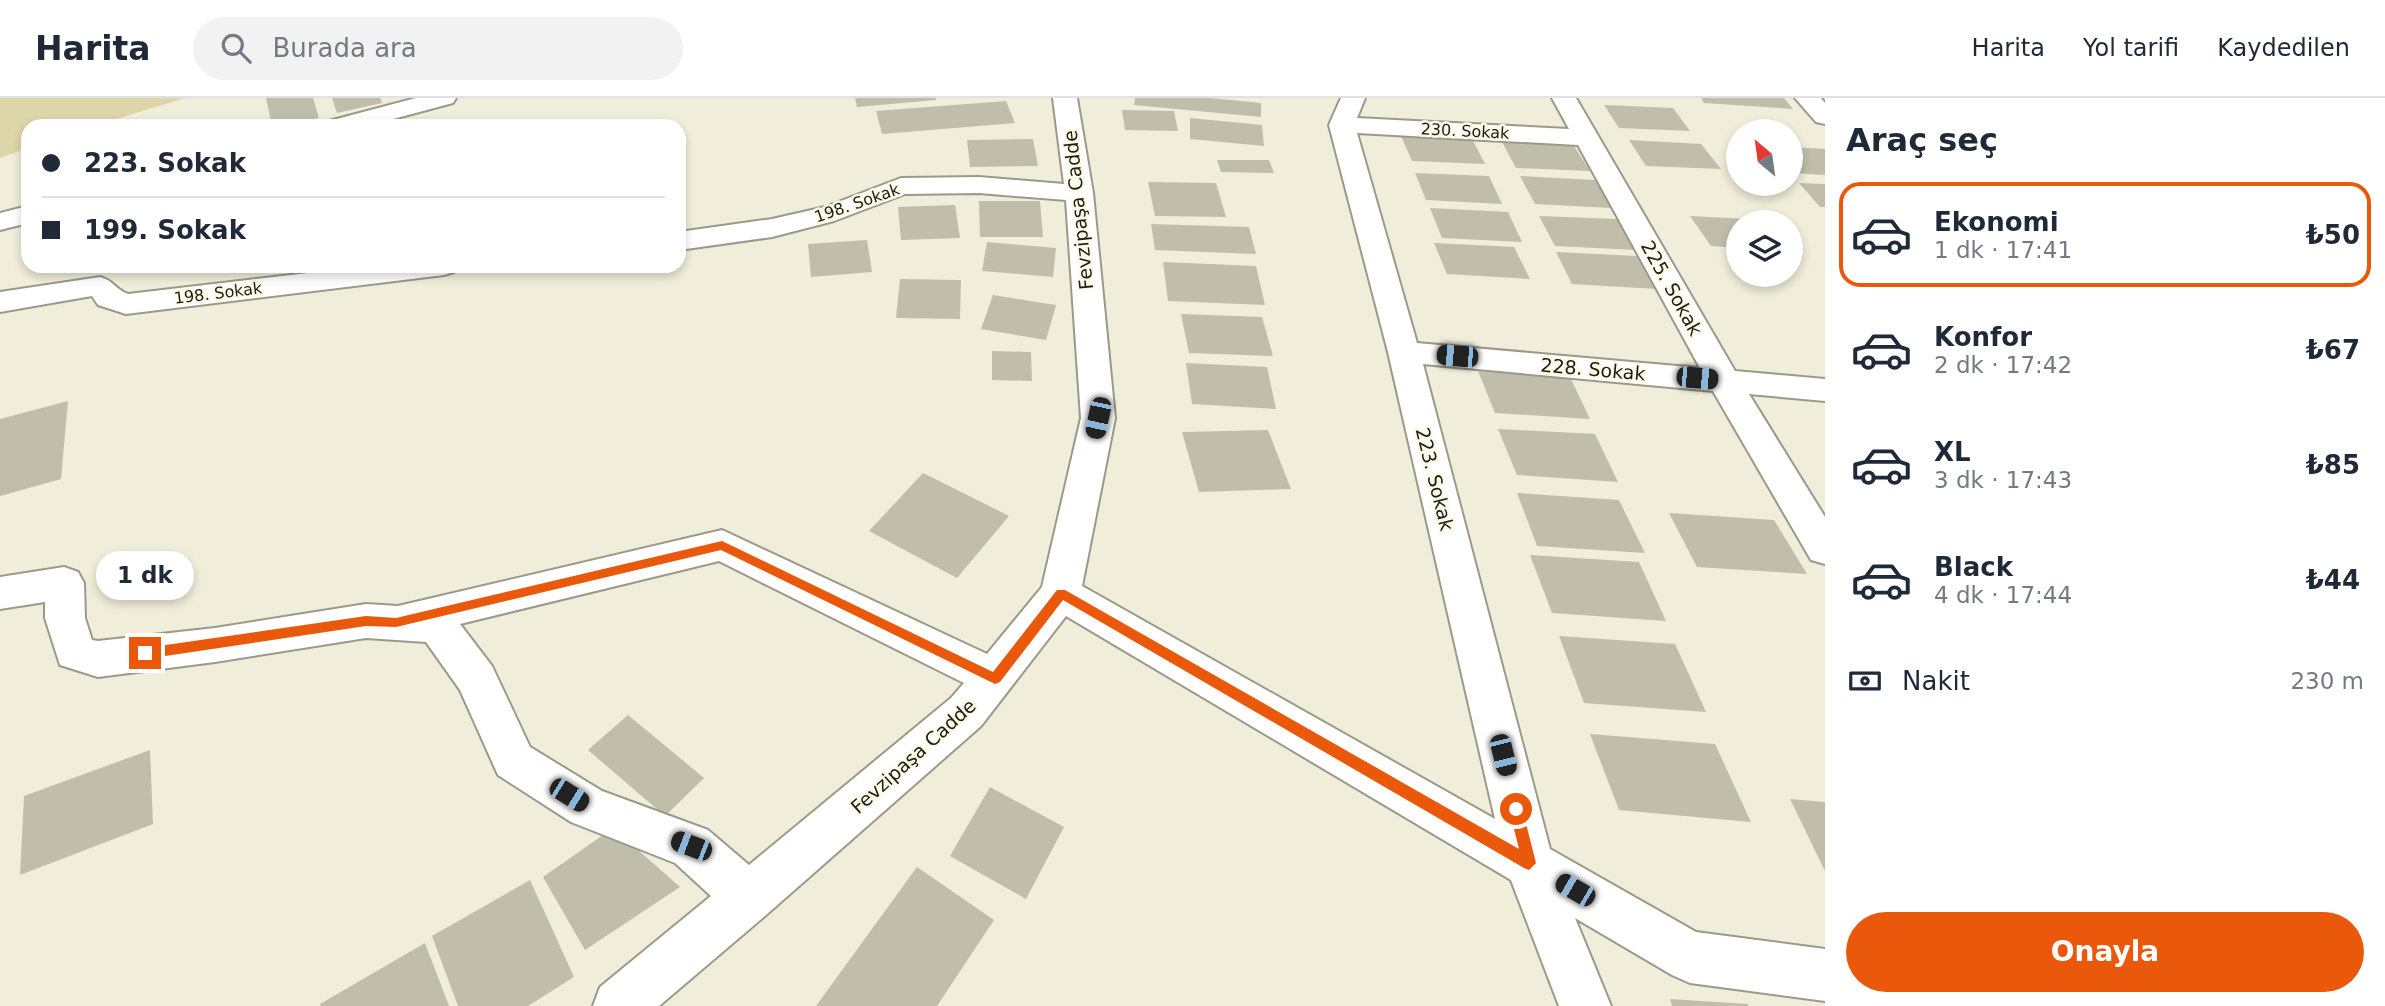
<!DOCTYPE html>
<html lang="tr">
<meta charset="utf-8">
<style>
:root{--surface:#fff;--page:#f2f2f3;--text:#1f2937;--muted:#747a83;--line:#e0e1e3;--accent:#ea580c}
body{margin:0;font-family:"DejaVu Sans",sans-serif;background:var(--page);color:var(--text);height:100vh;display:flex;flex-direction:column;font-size:26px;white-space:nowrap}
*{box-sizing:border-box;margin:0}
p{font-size:23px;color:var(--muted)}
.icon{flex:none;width:38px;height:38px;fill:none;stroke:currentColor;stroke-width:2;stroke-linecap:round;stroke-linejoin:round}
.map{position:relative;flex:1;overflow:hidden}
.panel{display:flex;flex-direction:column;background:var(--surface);width:560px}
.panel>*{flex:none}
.top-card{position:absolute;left:21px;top:21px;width:665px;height:154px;border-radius:21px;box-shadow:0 4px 10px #0003;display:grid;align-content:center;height:154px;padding:0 21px;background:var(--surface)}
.needle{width:46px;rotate:331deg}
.controls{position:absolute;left:1726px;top:21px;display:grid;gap:14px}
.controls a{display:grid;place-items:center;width:77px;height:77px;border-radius:50%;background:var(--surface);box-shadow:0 4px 10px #0003;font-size:35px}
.end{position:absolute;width:32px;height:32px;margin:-16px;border:9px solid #ea580c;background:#fff;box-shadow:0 0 0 4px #fff}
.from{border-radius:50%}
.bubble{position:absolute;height:49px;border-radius:24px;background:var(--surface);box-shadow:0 4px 10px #0003;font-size:23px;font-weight:800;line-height:49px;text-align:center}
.car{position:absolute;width:21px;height:42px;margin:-21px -10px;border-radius:9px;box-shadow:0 0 5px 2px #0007;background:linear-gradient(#222 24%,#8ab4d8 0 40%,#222 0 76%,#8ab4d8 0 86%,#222 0)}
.top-card b{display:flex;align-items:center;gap:24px;height:66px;font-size:26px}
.top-card b+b{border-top:2px solid var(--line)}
.top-card i{width:18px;height:18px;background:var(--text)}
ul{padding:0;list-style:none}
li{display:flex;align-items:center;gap:21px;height:105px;margin:0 14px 10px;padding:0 7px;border:4px solid transparent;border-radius:21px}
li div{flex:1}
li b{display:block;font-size:26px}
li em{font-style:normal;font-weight:800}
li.current{border-color:var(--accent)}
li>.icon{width:63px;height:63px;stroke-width:1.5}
h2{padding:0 21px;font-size:32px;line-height:84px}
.pay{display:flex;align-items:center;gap:18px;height:77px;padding:0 21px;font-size:26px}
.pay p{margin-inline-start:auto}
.primary-button{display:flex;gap:14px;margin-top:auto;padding:14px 21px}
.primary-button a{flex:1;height:80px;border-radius:42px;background:var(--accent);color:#fff;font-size:28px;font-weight:800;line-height:80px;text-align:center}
header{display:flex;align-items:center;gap:42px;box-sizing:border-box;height:98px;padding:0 35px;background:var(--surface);border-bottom:2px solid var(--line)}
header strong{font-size:33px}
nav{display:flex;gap:38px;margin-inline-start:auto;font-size:24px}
.search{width:490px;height:63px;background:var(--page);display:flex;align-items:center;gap:18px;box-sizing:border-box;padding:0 24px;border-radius:38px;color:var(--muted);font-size:26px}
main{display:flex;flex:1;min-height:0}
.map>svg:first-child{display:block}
.green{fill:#ddd6a9}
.building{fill:#c0bdab}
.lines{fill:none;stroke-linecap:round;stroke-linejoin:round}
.minor-casing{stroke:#9c9988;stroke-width:4}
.minor{fill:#fff;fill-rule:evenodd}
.route{fill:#ea580c}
.labels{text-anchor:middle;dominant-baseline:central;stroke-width:5;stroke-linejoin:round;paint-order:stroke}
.far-street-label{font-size:16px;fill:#1d1c15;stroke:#fdfae8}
.street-label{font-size:19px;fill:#1d1c15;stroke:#fdfae8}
</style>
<header>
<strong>Harita</strong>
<div class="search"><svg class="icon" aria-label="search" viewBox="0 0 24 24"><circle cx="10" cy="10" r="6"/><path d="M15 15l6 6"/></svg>Burada ara</div>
<nav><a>Harita</a><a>Yol tarifi</a><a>Kaydedilen</a></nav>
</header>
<main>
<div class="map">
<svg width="1825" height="908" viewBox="0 0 1825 908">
<rect width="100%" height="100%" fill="#f0edda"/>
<polygon class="green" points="0,0 185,0 94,28 28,28 28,50 0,60"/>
<g class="building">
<polygon points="266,0 313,0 319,20 272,28"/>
<polygon points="332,0 380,0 382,5 337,15"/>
<polygon points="855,0 936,0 936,2 857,9"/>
<polygon points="1135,0 1210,0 1261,5 1261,19 1134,7"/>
<polygon points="1701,0 1784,0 1793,11 1704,5"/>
<polygon points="1006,3 1015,25 882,36 876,13"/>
<polygon points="1604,7 1673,10 1690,33 1619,30"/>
<polygon points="1122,12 1174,13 1178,33 1125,32"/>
<polygon points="1190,20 1262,27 1264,48 1190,41"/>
<polygon points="1401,38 1472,41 1485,66 1412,63"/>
<polygon points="1033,41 1038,68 970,69 967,42"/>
<polygon points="1629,42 1701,46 1721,71 1646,68"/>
<polygon points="1502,44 1574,48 1590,73 1516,70"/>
<polygon points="1790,49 1825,51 1825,77 1790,75"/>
<polygon points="1217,62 1269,62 1274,75 1221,74"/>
<polygon points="1415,75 1489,78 1502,106 1426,102"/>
<polygon points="1520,78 1595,82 1612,110 1535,106"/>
<polygon points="1148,84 1216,85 1226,119 1155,118"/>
<polygon points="1799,85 1825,86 1825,109 1820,109"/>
<polygon points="979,103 1040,103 1043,139 980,139"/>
<polygon points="955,107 960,140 901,142 898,109"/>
<polygon points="1430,110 1508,114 1522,144 1442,140"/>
<polygon points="1539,118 1617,121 1636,152 1555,148"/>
<polygon points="1690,118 1767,122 1767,124 1738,124 1738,150 1711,148"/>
<polygon points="1151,126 1249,129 1256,156 1155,152"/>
<polygon points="867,142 872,174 811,179 808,146"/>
<polygon points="987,144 1056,150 1053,179 982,173"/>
<polygon points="1434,145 1514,149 1530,181 1447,176"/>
<polygon points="1556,154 1637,158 1657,191 1572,186"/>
<polygon points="1163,164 1256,168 1265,207 1168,203"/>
<polygon points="900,181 961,182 960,221 896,220"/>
<polygon points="993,197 1056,207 1046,242 981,231"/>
<polygon points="1181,216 1262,219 1273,258 1189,255"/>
<polygon points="992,253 1031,254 1032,283 992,282"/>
<polygon points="1186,265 1267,269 1276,311 1192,306"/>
<polygon points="1478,273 1570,279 1590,321 1495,315"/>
<polygon points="68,303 61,381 0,398 0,321"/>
<polygon points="1498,331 1595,336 1618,384 1517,377"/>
<polygon points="1268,332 1291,391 1199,394 1182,334"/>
<polygon points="923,375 1009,418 957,480 869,433"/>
<polygon points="1517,395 1619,402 1645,455 1537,448"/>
<polygon points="1669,415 1774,422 1807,476 1697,469"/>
<polygon points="1530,457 1639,464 1666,523 1552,515"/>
<polygon points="1559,538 1675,546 1706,614 1584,605"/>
<polygon points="628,617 704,680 665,718 588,652"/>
<polygon points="1590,636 1715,646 1751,724 1619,712"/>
<polygon points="150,652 153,726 20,777 24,698"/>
<polygon points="990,689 1064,729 1026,801 950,758"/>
<polygon points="1790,701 1825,704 1825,773"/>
<polygon points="613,730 680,789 585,852 543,779"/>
<polygon points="917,769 994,822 937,908 816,908"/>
<polygon points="530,782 574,879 528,908 458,908 432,838"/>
<polygon points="425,845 449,908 321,908 320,906"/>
<polygon points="1670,901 1748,906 1748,908 1672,908"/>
</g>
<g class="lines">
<defs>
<g id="minor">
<polygon points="416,0 456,0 453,5 367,28 325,28 329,23"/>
<path d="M 1053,0 L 1077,0 L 1093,95 L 1115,320 L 1082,488 L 1495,721 L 1388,254 L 1329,27 L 1341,0 L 1365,0 L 1357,20 L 1569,31 L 1552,0 L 1576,0 L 1735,273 L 1825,281 L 1825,303 L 1749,296 L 1825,419 L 1825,466 L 1811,462 L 1713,293 L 1423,266 L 1550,751 L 1696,834 L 1825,851 L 1825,903 L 1690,885 L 1672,877 L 1575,820 L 1611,908 L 1559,908 L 1511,782 L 1066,518 L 981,628 L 766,817 L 659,908 L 593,908 L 600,889 L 711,798 L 675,765 L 571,724 L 498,677 L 460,592 L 426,544 L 366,540 L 215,564 L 98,579 L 60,567 L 45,520 L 45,504 L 0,511 L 0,479 L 64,469 L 78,474 L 84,485 L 85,520 L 92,542 L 98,543 L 215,530 L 366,506 L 398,508 L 722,432 L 987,556 L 1042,489 L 1081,320 L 1066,102 L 979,95 L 905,96 L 834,123 L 772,139 L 679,152 L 679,134 L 772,121 L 825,109 L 901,80 L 979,79 L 1064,86 ZM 1357,35 L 1578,47 L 1700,270 L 1417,245 ZM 719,463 L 964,585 L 951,600 L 749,767 L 708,732 L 602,693 L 530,649 L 492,568 L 460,526 Z"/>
<polygon points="1795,0 1821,0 1825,5 1825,26 1816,24"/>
<polygon points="28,108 28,125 0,132 0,115"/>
<path d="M 368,168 L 459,168 L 454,174 L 444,177 L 126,216 L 98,207 L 92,198 L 0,214 L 0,194 L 100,179 C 113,182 116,192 128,196 Z"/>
</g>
</defs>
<use href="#minor" class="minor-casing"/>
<use href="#minor" class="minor"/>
</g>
<polygon class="route" points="722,443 993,574 1057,492 1065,492 1519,751 1509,711 1511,706 1521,706 1536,765 1529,772 1524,770 1063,502 1000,584 995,586 721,452 396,529 366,528 145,561 138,555 145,550 366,518 396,520"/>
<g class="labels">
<g class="far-street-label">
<text transform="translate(1465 33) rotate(3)">230. Sokak</text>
<text transform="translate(857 105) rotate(-19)">198. Sokak</text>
<text transform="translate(218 195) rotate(-7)">198. Sokak</text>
</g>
<g class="street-label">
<text transform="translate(1078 112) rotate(-96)">Fevzipaşa Cadde</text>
<text transform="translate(1672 190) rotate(61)">225. Sokak</text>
<text transform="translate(1593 271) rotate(5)">228. Sokak</text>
<text transform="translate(1435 381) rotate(76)">223. Sokak</text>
<text transform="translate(913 658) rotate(-42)">Fevzipaşa Cadde</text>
</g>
</g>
</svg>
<div class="controls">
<a><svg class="needle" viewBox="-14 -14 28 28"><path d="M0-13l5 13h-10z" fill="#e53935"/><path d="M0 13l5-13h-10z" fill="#747a83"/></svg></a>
<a><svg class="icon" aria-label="layers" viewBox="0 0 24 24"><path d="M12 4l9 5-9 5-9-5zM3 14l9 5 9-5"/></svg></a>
</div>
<i class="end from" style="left:1516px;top:711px"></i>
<i class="end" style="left:145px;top:555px"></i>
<div class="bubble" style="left:96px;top:453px;width:98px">1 dk</div>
<i class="car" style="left:1457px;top:258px;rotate:275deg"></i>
<i class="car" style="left:1697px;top:280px;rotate:95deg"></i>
<i class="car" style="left:1098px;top:320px;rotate:192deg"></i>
<i class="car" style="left:1503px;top:657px;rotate:166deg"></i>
<i class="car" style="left:569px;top:697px;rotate:122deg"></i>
<i class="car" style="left:691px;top:748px;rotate:291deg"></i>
<i class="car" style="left:1575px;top:792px;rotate:300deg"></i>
<div class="top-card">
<b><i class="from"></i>223. Sokak</b>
<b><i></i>199. Sokak</b>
</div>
</div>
<section class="panel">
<h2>Araç seç</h2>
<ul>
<li class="current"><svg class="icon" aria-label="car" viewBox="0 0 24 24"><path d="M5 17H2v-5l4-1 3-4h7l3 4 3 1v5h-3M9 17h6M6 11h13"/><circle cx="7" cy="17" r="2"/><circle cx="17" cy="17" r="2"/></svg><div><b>Ekonomi</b><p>1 dk · 17:41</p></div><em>₺50</em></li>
<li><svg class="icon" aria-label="car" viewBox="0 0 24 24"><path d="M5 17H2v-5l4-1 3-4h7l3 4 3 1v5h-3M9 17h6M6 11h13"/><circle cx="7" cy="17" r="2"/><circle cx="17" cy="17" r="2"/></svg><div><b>Konfor</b><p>2 dk · 17:42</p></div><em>₺67</em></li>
<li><svg class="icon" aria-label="car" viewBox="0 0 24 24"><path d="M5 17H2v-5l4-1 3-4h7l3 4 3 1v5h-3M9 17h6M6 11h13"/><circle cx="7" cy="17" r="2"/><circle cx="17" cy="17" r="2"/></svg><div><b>XL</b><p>3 dk · 17:43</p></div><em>₺85</em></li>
<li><svg class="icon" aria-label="car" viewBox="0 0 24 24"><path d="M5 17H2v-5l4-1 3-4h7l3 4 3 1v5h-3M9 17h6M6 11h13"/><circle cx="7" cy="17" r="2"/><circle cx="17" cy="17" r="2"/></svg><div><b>Black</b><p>4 dk · 17:44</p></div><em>₺44</em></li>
</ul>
<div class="pay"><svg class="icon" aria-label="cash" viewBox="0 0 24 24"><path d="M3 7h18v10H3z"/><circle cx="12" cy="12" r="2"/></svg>Nakit<p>230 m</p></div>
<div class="primary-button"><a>Onayla</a></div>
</section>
</main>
